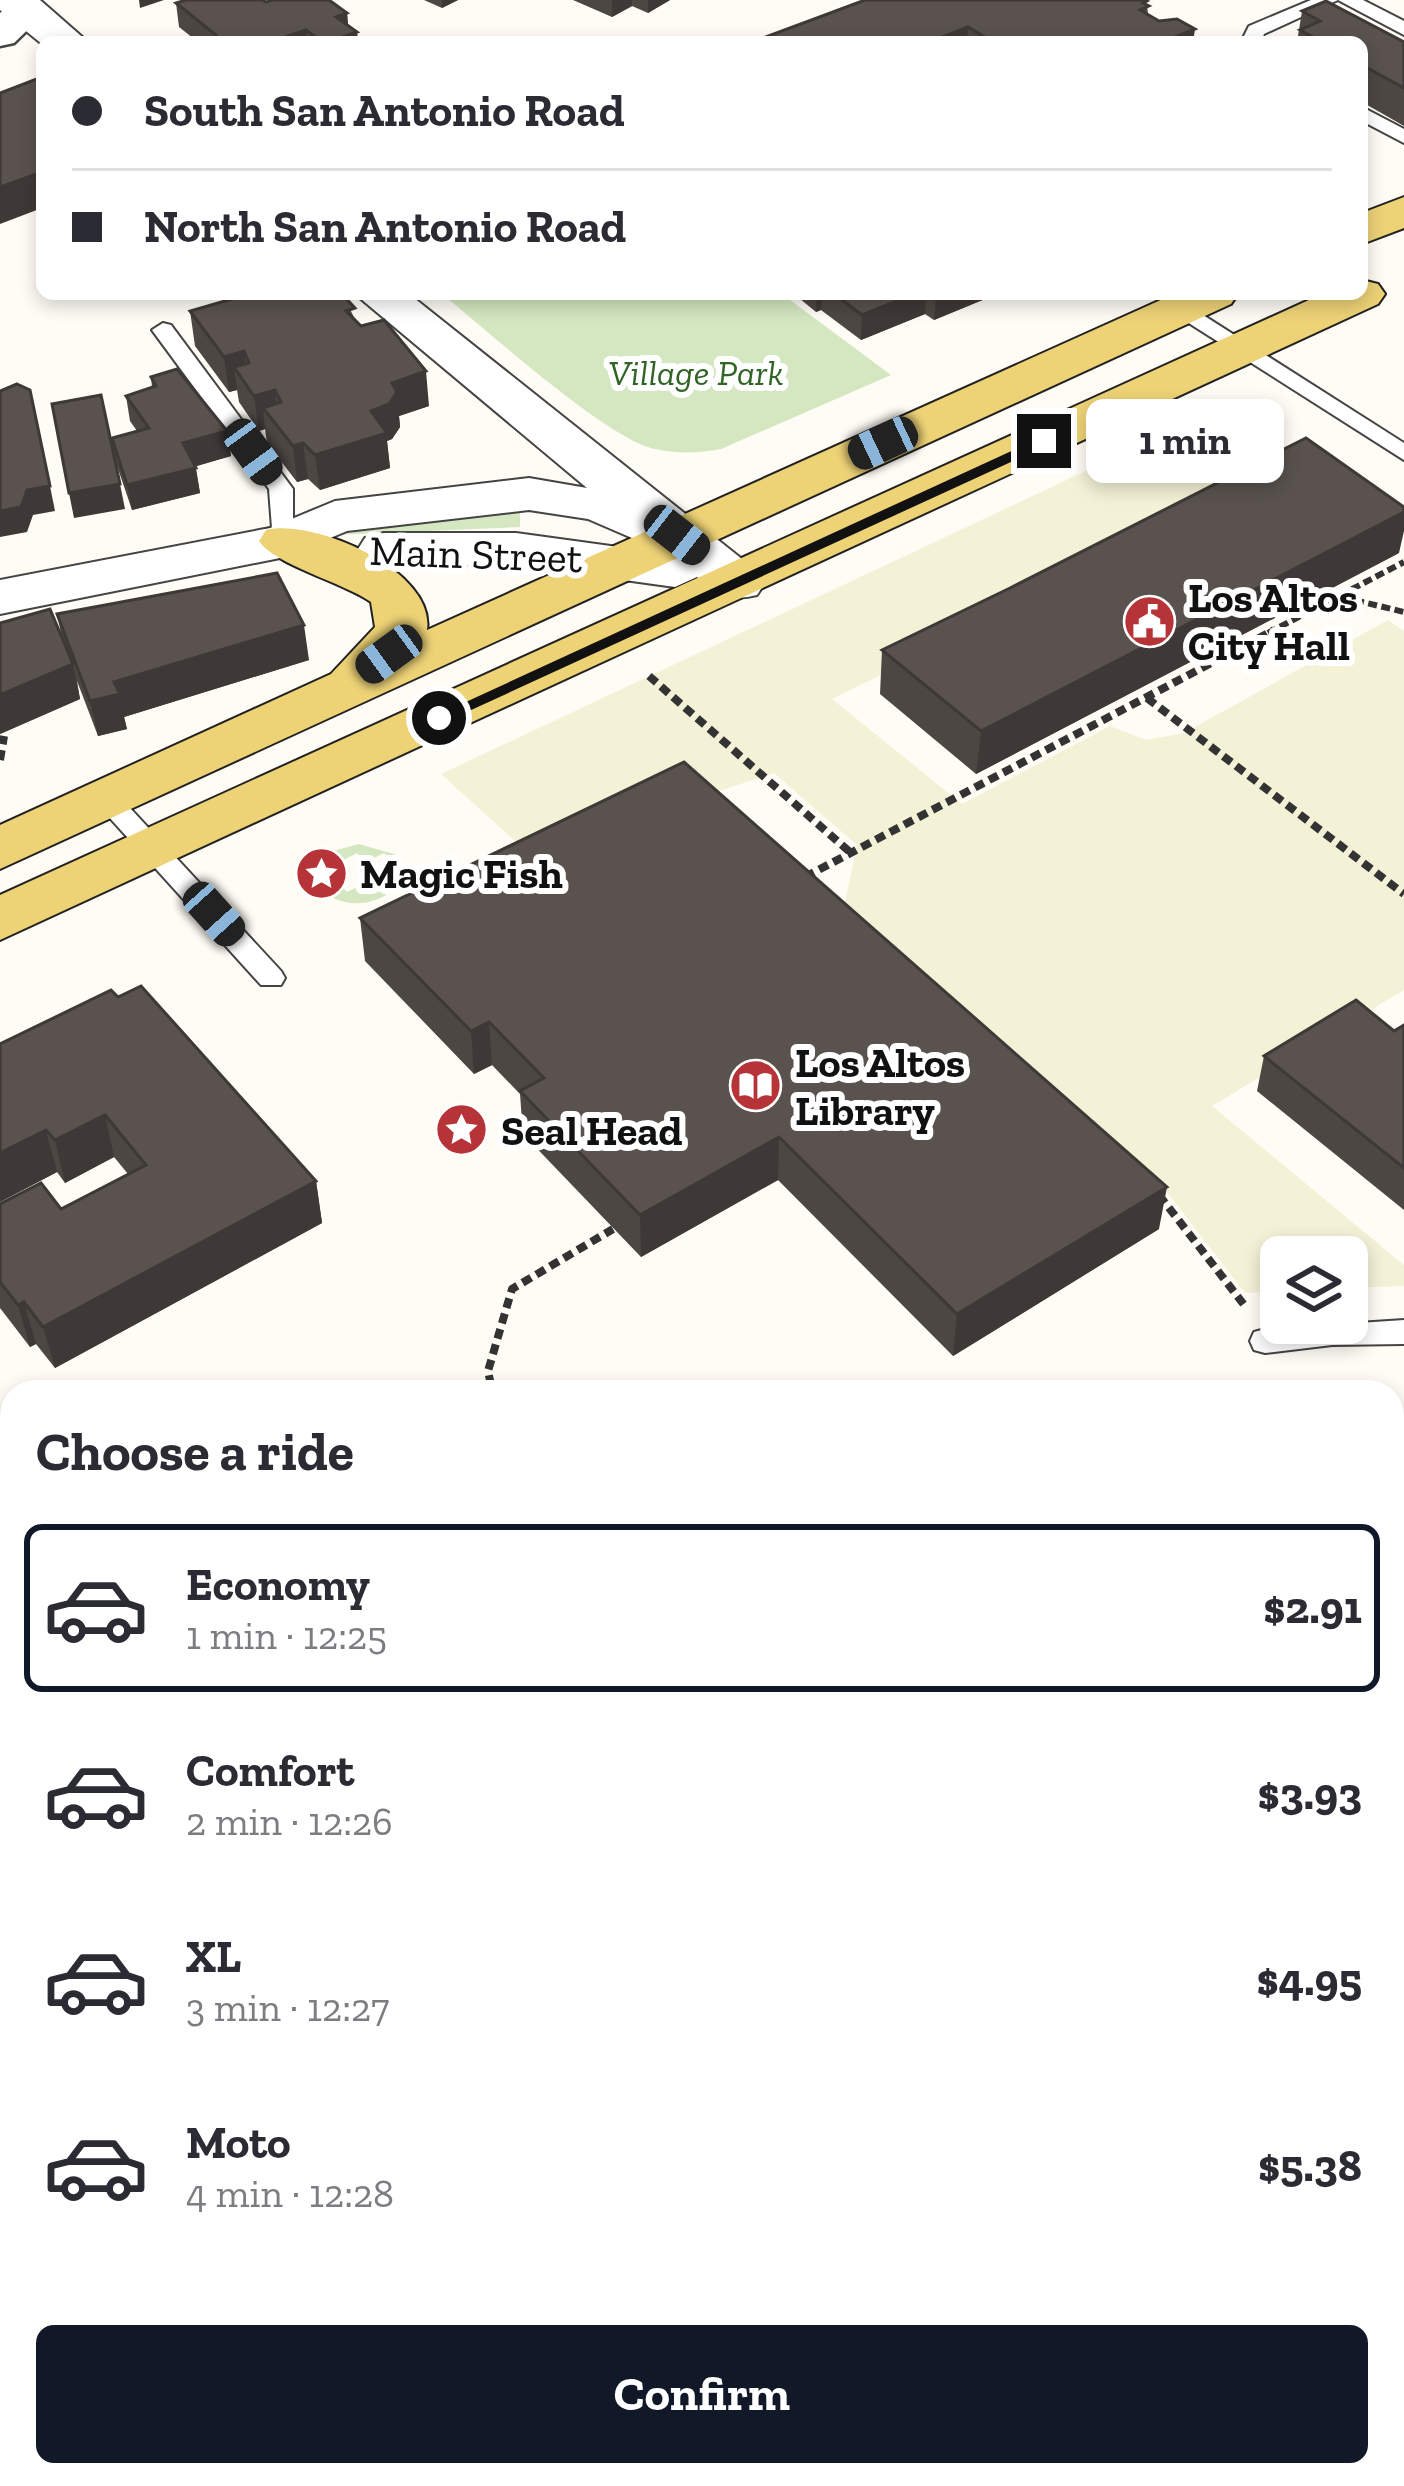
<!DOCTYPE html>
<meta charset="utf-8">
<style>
:root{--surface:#fff;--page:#f7f7f7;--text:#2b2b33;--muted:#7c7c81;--line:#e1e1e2;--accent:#111827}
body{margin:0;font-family:"Zilla Slab",serif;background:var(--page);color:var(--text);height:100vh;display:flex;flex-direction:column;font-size:45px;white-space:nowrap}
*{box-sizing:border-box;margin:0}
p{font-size:39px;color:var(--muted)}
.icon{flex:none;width:66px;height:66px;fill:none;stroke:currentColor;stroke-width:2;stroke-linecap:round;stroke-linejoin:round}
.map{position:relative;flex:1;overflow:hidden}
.side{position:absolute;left:0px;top:1380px;width:1404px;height:1107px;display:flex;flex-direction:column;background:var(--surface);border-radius:36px 36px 0 0;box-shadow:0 6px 18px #0003}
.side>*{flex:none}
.banner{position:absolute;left:36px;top:36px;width:1332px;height:264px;border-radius:18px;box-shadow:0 6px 18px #0003;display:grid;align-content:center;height:264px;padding:0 36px;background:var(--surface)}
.buttons{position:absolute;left:1260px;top:1236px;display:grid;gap:24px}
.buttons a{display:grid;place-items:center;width:108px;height:108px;border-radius:18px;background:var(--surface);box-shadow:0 6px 18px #0003;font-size:60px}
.end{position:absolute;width:54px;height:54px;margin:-27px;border:15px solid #111;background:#fff;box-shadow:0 0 0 6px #fff}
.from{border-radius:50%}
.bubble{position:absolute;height:84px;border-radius:18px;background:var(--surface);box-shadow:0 6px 18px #0003;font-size:39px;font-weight:800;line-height:84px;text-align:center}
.car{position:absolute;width:36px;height:72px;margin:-36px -18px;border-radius:15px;box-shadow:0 0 9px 3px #0007;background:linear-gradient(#222 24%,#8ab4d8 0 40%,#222 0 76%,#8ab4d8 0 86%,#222 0)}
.banner b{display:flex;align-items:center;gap:42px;height:114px;font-size:45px}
.banner b+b{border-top:3px solid var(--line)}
.banner i{width:30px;height:30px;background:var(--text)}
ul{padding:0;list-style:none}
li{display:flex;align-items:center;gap:36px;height:168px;margin:0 24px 18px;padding:0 12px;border:6px solid transparent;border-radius:18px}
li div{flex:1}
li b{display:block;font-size:45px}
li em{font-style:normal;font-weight:800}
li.selected{border-color:var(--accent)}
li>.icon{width:108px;height:108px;stroke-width:1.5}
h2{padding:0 36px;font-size:54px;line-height:144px}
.action{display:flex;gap:24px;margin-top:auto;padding:24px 36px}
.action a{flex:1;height:138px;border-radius:18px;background:var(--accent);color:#fff;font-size:48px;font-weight:800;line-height:138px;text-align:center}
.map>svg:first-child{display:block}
.farmland{fill:#f3f1d6}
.green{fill:#d4e7c0;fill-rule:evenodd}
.pitch{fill:#e4efd1}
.plaza{fill:#f0ece3}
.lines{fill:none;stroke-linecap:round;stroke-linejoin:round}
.service-casing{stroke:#444;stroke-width:4}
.minor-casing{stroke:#444;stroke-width:5}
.tertiary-casing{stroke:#444;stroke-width:4}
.primary-casing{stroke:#222;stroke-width:4}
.path-far2{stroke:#333;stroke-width:6;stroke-dasharray:9 4.5;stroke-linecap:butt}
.path-far1{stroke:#333;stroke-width:8;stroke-dasharray:10 6;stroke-linecap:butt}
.path{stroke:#333;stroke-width:9;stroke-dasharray:15 8;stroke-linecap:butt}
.service{fill:#fff;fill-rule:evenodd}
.minor{fill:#fff;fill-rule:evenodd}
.tertiary{fill:#fff;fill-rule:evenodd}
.primary{fill:#edd276;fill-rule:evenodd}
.wall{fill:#4d4743}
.shaded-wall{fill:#3e3937}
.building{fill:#59524e;stroke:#3e3937;stroke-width:3}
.route{fill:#111}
.labels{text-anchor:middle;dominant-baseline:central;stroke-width:12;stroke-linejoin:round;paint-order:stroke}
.far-park-label{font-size:36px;font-style:italic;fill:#326425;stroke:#fff}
.street-label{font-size:42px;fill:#111;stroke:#fff}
.poi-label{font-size:42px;font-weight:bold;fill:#111;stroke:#fff;text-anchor:start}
</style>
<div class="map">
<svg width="1404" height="2486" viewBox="0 0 1404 2486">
<rect width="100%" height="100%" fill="#fefcf5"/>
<polygon class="farmland" points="1220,408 1271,444 1228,481 987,623 832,699 962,804 1110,726 1146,740 1184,733 1388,620 1404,631 1404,990 1212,1106 1404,1265 1404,1286 1347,1288 1347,1257 1281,1257 1281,1291 1245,1293 1170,1196 1139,1165 844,908 857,845 774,773 683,803 547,870 441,774"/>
<g class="green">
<path d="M 442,294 L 782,294 L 891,375 L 721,449 C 699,453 678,454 655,449 C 607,439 487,330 442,294 Z"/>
<polygon points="520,510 520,527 333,535"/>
<path d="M 359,844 L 394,854 L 403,873 C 391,908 340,913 318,886 L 317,867 L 333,851 ZM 357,853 L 366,862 L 384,853 L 393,862 L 377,871 L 380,876 L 347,892 L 325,869 Z"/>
</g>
<g class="pitch">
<polygon points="12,1642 12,2406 0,2385 0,1649"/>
<polygon points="52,2475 835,2475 820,2486 59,2486"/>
</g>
<polygon class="plaza" points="1404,1690 1404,1859 1392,1868 1392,1698"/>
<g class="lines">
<defs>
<g id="service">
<polygon points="1311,0 1338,0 1264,34 1261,42 1241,42 1249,26"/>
<polygon points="1338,0 1363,0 1404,21 1404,35"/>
<polygon points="1362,107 1404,129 1404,143 1362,121"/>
<polygon points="1181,301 1404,443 1404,460 1173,313 1170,308"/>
<polygon points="163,323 171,325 293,489 293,546 285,548 273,541 269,489 152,330"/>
<polygon points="108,791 117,794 281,971 285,978 281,985 261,985 99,806 95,800 99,794"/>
<polygon points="1404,1320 1404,1344 1332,1345 1265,1353 1254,1350 1250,1341 1254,1332 1265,1329"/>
</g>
<polygon id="minor" points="32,0 47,11 14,43 0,46 0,13 13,2"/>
<g id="tertiary">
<polygon points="0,0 40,0 88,42 42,44 0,10"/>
<path d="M 355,294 L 409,294 L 757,571 L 765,583 L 757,595 C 730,602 718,594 697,577 L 675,587 L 516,565 L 384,565 L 365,560 L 358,549 L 365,538 L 384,533 L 516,533 L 669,554 L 588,519 L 529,510 L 347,531 L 285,557 L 0,614 L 0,580 L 270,528 L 335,501 L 529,478 L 587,488 Z"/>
</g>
<g id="primary">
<polygon points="1404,197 1404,228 1362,244 1362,213"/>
<polygon points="1362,280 1378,284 1385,294 1378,304 0,940 0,895 1322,294 1362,294"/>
<path d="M 1174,294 L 1238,294 L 1231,304 L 0,869 L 0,825 L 331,674 L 375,627 L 371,602 C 342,582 275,565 259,541 L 266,530 C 314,518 436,571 427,630 Z"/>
</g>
</defs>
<use href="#service" class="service-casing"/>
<use href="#minor" class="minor-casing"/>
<use href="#tertiary" class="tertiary-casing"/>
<use href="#primary" class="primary-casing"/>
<g class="path-far2">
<polyline points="1342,597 1404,612"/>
<polyline points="1268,633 1404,562"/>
</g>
<g class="path-far1">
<polyline points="649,676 851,853"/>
<polyline points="1147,698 1404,894"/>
<polyline points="0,760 4,736"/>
<polyline points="805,877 1274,630"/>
<polyline points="1159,1195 1245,1306"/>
<polyline points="491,1385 488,1371 512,1289 613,1229"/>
</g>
<g class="path">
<polyline points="1392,1504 1404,1505"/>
<polyline points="1392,2220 1404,2213"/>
</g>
<use href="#service" class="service"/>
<use href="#minor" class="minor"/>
<use href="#tertiary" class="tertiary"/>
<use href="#primary" class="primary"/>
</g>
<g class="wall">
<polygon points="424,0 458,0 442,8"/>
<polygon points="573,0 670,0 648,13 632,6 612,17"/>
<polygon points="266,2 347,13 348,26 357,32 358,42 198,42 179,27 176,3"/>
<polygon points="1147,5 1148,14 1159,21 1163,42 752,42"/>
<polygon points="1302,11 1404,42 1404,126 1362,102 1362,42 1297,42"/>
<polygon points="242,294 342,294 356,321 429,406 399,416 400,427 392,439 387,441 390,468 320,490 308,479 297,482 267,443 265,429 259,431 239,402 237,390 229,392 195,346 190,311 243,296"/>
<polygon points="794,294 997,294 934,320 925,314 861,340 821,310 816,312"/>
<polygon points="151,377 227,431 231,456 195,466 200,493 132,510 116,463 112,438 137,431 130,421 126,396 152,387"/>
<polygon points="1399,553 976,774 880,694 882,650"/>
<polygon points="57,614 309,660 124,717 127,729 98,736 77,681 80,699 0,734 0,623 62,638"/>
<polygon points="360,918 1159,1229 953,1356 778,1180 641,1257 523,1134 520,1094 492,1065 474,1074 365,961"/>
<polygon points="118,997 316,1181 322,1223 55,1368 36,1344 30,1347 0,1308 0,1204 61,1209 128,1174 114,1157 65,1183 57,1172 0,1202"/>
<polygon points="1404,1025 1404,1210 1257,1091 1264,1056 1394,1031"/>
<polygon points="1404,1863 1404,2026 1392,2013 1392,1873"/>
</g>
<g class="shaded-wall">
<polygon points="139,0 164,0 140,8"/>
<polygon points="442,0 458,0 442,8"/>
<polygon points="612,0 632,0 632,6 612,17"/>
<polygon points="648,0 670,0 648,13"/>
<polygon points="347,13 349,35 357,32 358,42 328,42 336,17"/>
<polygon points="968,27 967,42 934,42 934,40"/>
<polygon points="1195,29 1193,42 1163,42"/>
<polygon points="306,30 307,42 289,42 288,36"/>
<polygon points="42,172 42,208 0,224 0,187"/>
<polygon points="817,294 822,294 821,310 816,312"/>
<polygon points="914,294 926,294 925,314 861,340 862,315"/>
<polygon points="939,294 997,294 934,320 936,296"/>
<polygon points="244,351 248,386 234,367 237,390 229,392 224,357"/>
<polygon points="426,371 429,406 399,416 400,427 392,439 387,441 390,468 320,490 315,455 371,411 392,383"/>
<polygon points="275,390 279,425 263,408 265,429 259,431 254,396"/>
<polygon points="227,431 231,456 187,469 183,443"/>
<polygon points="303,443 308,479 297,482 293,446"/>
<polygon points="196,468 200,493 132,510 127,485"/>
<polygon points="120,484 125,509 74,518 69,493"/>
<polygon points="50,486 55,511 33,515 27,532 0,537 0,511 27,490"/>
<polygon points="1404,512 1404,531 1399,553 976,774 981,731"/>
<polygon points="304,625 309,660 124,717 127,729 98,736 90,701 114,682"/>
<polygon points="73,664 80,699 0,734 0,695"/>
<polygon points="489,1022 492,1065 474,1074 471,1031"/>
<polygon points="105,1115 114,1157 65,1183 55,1140"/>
<polygon points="46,1130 57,1172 0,1202 0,1153"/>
<polygon points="779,1137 778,1180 641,1257 640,1215"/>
<polygon points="316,1181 322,1223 55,1368 43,1327"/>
<polygon points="1167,1187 1159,1229 953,1356 957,1314"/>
<polygon points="24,1302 36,1344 30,1347 18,1305"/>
<polygon points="1404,1642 1404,1658 1392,1668 1392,1651"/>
</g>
<g class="building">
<polygon points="186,0 262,0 266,2 273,0 329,0 347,13 336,17 357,32 328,42 322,42 306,30 288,36 296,42 213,42 216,35 176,3"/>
<polygon points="865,0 1145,0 1147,1 1143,3 1149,6 1140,10 1159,21 1177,19 1195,29 1163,42 993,42 968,27 934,40 937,42 752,42"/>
<polygon points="1326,1 1404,42 1404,88 1362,65 1362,42 1322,42 1300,30 1320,21 1302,11"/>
<polygon points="42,77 42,172 0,187 0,93"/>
<polygon points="249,294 342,294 355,308 346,311 361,326 384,320 426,371 392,383 397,392 389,404 371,411 387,433 315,455 303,443 293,446 263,408 281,402 275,390 254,396 234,367 249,363 244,351 224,357 190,311"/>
<polygon points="834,294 914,294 862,315"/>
<polygon points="177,369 227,431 183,443 196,468 127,485 112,438 149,428 126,396 156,386 151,377"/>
<polygon points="17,384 30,390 50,486 27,490 21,507 0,511 0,391"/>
<polygon points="101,395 120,484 69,493 52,404"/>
<polygon points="1306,438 1404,507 1404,512 981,731 882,650 1010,588"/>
<polygon points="277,573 304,625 114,682 120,694 90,701 57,614"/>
<polygon points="50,609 73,664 0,695 0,623"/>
<polygon points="684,762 1167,1187 957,1314 779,1137 640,1215 520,1091 544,1078 489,1022 471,1031 360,918"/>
<polygon points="141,986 316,1181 43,1327 24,1302 18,1305 0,1282 0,1204 41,1183 61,1209 146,1165 105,1115 55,1140 46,1130 0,1153 0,1044 111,990 118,997"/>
<polygon points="1356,1000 1394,1031 1404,1025 1404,1168 1264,1056"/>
<polygon points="1404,1517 1404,1642 1392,1651 1392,1526"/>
<polygon points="1404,1863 1404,1984 1392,1971 1392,1873"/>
</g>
<polygon class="route" points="1044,436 1050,438 1050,444 445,722 431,718"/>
<defs>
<symbol id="civic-disc" viewBox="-11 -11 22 22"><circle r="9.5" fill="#b63338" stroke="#fff"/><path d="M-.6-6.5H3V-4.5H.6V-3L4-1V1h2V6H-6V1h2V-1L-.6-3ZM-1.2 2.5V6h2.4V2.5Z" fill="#fff"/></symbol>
<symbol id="sight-disc" viewBox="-11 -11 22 22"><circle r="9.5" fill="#b63338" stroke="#fff"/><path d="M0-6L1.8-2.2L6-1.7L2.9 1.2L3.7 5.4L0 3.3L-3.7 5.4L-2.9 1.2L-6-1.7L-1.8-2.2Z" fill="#fff"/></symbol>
<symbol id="library-disc" viewBox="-11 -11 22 22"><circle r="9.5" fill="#b63338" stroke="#fff"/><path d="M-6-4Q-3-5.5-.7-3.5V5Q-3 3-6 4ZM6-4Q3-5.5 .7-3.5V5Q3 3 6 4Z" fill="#fff"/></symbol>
</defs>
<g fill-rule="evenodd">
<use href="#civic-disc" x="1120" y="592" width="59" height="59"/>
<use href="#sight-disc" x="292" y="844" width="59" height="59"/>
<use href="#library-disc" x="726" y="1056" width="59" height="59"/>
<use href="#sight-disc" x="432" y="1100" width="59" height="59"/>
</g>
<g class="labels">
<g class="far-park-label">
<text x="696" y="372">Village Park</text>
</g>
<g class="street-label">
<text transform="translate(476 554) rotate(2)">Main Street</text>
</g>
<g class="poi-label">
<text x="1188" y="597">Los Altos<tspan x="1188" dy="48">City Hall</tspan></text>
<text x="360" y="873">Magic Fish</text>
<text x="795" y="1062">Los Altos<tspan x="795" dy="48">Library</tspan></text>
<text x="501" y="1130">Seal Head</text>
</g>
</g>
</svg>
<div class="buttons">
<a><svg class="icon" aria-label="layers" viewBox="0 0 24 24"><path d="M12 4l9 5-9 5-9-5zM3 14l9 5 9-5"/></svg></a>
</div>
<i class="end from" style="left:439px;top:718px"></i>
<i class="end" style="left:1044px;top:441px"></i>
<div class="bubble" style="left:1086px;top:399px;width:198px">1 min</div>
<i class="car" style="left:883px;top:443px;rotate:245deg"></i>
<i class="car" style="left:253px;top:452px;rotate:144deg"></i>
<i class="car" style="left:677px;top:535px;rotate:128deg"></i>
<i class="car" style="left:389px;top:654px;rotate:234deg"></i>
<i class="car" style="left:214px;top:914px;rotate:138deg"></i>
<div class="banner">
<b><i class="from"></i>South San Antonio Road</b>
<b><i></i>North San Antonio Road</b>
</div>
<section class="side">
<h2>Choose a ride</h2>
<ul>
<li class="selected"><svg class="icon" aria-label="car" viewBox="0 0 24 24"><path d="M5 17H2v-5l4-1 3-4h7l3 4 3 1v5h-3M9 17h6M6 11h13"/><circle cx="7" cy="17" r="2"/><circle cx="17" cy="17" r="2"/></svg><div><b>Economy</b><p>1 min · 12:25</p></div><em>$2.91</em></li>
<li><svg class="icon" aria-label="car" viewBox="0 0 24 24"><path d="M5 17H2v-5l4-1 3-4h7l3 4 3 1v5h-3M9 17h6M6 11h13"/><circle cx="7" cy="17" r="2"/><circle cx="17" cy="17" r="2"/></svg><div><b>Comfort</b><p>2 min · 12:26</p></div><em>$3.93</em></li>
<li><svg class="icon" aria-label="car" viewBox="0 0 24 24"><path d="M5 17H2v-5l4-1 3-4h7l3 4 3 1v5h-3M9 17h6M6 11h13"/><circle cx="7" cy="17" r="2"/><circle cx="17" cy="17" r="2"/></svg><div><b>XL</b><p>3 min · 12:27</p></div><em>$4.95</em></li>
<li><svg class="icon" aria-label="car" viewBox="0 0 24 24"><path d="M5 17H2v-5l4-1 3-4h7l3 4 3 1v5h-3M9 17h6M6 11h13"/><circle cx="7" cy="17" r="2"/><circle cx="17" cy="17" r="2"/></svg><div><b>Moto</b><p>4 min · 12:28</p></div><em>$5.38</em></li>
</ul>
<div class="action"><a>Confirm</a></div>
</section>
</div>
